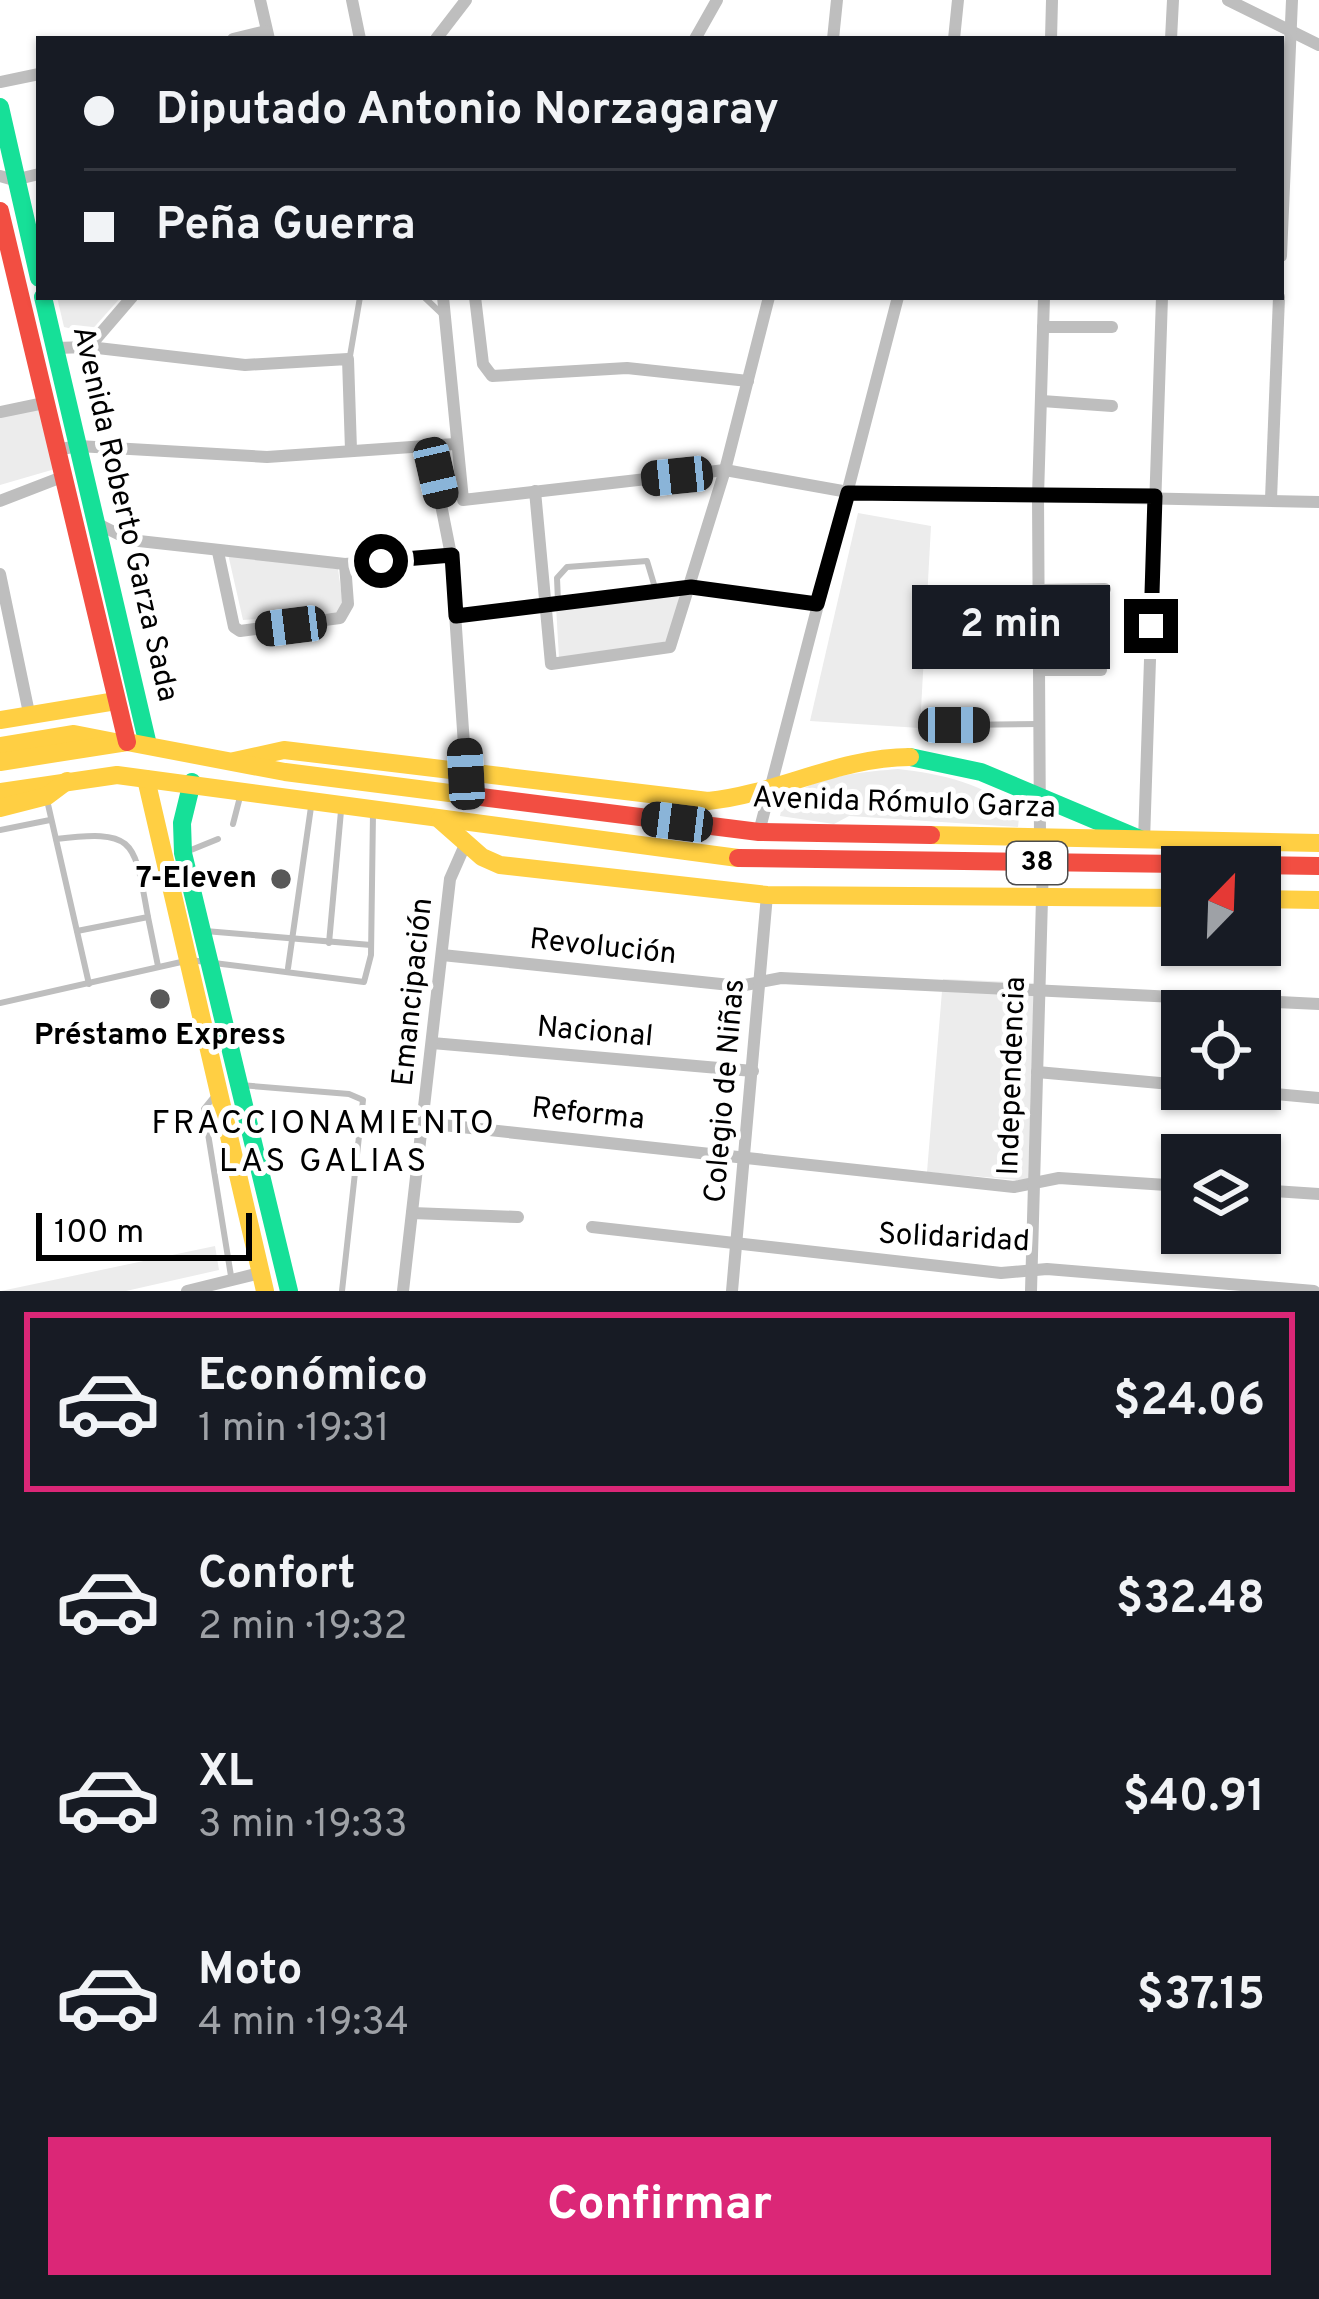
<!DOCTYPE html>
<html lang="es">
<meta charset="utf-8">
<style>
:root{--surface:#171b24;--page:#20242c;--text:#f1f3f6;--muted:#9ea1a6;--line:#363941;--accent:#db2777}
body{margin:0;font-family:Overpass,sans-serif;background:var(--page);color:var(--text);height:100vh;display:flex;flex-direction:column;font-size:45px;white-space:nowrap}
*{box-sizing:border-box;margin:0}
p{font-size:39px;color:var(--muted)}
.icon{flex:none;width:66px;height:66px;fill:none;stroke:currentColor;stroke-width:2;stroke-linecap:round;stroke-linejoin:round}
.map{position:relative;height:1291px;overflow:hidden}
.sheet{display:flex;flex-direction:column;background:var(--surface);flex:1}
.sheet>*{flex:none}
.hud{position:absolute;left:36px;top:36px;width:1248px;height:264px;border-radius:0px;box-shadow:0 3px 9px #0004;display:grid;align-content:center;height:264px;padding:0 48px;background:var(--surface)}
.needle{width:78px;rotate:23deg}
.controls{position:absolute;left:1161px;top:846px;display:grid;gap:24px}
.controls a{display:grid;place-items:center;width:120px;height:120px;border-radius:0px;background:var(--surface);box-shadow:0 3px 9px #0004;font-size:60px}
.scale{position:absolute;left:36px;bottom:30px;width:216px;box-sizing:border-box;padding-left:12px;border:6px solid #000;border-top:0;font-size:33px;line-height:42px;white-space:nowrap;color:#000;-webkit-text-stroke:9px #fff;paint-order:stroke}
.end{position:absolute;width:54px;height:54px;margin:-27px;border:15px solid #000;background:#fff;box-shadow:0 0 0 6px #fff}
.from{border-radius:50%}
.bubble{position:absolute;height:84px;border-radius:0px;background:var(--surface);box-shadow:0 3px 9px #0004;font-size:39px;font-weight:700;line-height:84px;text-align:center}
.car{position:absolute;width:36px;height:72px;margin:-36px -18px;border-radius:15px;box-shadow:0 0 9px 3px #0007;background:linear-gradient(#222 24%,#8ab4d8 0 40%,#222 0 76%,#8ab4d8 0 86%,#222 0)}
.hud b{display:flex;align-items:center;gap:42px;height:114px;font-size:45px}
.hud b+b{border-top:3px solid var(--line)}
.hud i{width:30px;height:30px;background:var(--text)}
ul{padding:21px 0 0;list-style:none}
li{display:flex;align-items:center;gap:36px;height:180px;margin:0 24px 18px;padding:0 24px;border:6px solid transparent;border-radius:0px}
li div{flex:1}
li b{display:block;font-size:45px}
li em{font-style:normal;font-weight:700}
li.selected{border-color:var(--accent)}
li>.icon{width:108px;height:108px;stroke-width:1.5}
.primary-button{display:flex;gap:24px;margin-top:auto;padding:24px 48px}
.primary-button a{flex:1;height:138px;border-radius:0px;background:var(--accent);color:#fff;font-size:48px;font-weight:700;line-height:138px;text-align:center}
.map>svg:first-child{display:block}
.green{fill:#ececec}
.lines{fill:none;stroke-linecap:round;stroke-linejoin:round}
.lane{stroke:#bebebe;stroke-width:6}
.street{stroke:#bebebe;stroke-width:12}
.fast{stroke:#16e098;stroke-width:18}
.slow{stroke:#ffcf43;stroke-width:18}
.jam{stroke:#f24e42;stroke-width:18}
.route{stroke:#000;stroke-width:15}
.poi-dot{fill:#595959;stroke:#fff;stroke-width:4.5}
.labels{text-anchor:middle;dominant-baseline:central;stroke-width:10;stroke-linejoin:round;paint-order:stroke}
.shield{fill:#fff;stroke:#4c4c4c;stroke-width:3}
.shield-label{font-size:27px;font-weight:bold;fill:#000}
.street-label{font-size:30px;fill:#000;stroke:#fff}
.poi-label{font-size:30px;font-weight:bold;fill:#000;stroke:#fff;text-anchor:end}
.neighbourhood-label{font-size:33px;letter-spacing:3px;fill:#000;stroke:#fff}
</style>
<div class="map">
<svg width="1319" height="1291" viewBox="0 0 1319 1291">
<rect width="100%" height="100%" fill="#fff"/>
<g class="green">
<polygon points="57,297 121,297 89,333 64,327"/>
<polygon points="39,406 55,469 0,485 0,417"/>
<polygon points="858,513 931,526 920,728 810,721"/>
<polygon points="228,554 338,569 344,612 243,620"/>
<polygon points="683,590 671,644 559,658 556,606"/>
<path d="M 898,769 C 941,774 989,783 1019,817 L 1018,827 L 849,816 L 834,824 L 780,816 C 789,776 865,772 898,769 Z"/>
<polygon points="943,979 1034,983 1028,1181 927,1172"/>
<polygon points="215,1246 219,1270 126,1291 1,1291"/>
</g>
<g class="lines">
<g class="lane">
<polyline points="424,297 442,314"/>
<polyline points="350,356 360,297"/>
<polyline points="558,602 557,578 567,567 647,561 656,591"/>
<polyline points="954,725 1039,724"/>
<polyline points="47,800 89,984"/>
<polyline points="233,824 241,793"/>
<polyline points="0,830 50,820"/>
<path d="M 56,839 C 137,829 134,841 148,917 L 77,931"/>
<polyline points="186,852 218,839"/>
<polyline points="148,917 158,966"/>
<polyline points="205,931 371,945"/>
<polyline points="329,943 341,811"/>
<polyline points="288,968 311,807"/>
<polyline points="0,1003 190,960 364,982 371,955 373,813"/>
<polyline points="240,1085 349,1094 363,1100 342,1291"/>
<polyline points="217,1093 204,1109 231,1276"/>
</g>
<g class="street">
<polyline points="260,0 269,39"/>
<polyline points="352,0 360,39"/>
<polyline points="1228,0 1319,45"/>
<polyline points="233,39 266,31"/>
<polyline points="436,39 466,0"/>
<polyline points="695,39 717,0"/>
<polyline points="833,39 837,0"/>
<polyline points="954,39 958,0"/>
<polyline points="1051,39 1052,0"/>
<polyline points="1171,39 1173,0"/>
<polyline points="0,82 39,74"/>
<polyline points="0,176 14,180 39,174"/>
<polyline points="1281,256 1292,0"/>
<polyline points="443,297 463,500 725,470 848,492 1319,502"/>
<polyline points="475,297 483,364 492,376 627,368 748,381"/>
<polyline points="1043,327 1112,327"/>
<polyline points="89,347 132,297"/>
<polyline points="55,348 89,347 245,365 348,359 351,450"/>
<polyline points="1042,401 1112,406"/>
<polyline points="0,412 44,403"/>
<polyline points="429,444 451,555 466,774"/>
<polyline points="56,450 78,446 267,457 455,444"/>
<polyline points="535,491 551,664 670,647 725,470 769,297"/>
<polyline points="1271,499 1279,297"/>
<polyline points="0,501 62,477"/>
<polyline points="96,523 130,540 345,564 451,555"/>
<polyline points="218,552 234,627 240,631 340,618 348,604 345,564"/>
<polyline points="0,574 29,713"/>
<polyline points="1039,590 1105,589"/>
<polyline points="456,616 691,587 817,604"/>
<polyline points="1039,670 1101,670"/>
<polyline points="759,832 898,297"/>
<polyline points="1040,838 1038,496 1044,297"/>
<polyline points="1144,841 1162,297"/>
<polyline points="442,955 740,986 781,978 1319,1004"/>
<polyline points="432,1043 753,1071"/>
<polyline points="1037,1072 1182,1085"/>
<polyline points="1223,1089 1319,1098"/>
<polyline points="424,1123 1014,1187 1059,1178 1182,1186"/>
<polyline points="1260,1190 1319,1194"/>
<polyline points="412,1213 518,1217"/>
<polyline points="592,1227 1001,1273 1047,1269 1314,1291"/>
<polyline points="187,1291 260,1273"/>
<polyline points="403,1291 450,879 465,845"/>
<polyline points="732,1291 767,895"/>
<polyline points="1031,1291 1043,863"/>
</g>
<g class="fast">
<polyline points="0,107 39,278"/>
<polyline points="43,297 148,745"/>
<polyline points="910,757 981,772 1140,839"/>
<polyline points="192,782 182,823 183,853 289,1291"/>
</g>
<g class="slow">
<polyline points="0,720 116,701"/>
<polyline points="0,746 74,734 120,743"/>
<path d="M 234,761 L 284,750 L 708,801 C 777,794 840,757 910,757"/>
<polyline points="0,762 127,742 285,772 473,796"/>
<polyline points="146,779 265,1291"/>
<polyline points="0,792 117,775 738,858"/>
<polyline points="0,808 47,796 67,781"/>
<polyline points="440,820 482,857 500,865 767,895 1182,898"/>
<polyline points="931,835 1319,843"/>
<polyline points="1260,899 1319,900"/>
</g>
<g class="jam">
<polyline points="0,211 127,742"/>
<polyline points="473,796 759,832 931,835"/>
<polyline points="738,858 1319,866"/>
</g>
</g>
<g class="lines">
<polyline class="route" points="381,561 452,555 456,616 691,587 817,604 848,493 1155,496 1151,626"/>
</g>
<g class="poi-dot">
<circle cx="281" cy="879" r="12"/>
<circle cx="160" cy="999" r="12"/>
</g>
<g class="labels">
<rect class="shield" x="1007" y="842" width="60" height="42" rx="9"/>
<g class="shield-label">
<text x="1037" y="863">38</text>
</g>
<g class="street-label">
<text transform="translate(124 514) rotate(77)">Avenida Roberto Garza Sada</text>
<text transform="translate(904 804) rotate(2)">Avenida Rómulo Garza</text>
<text transform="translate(603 948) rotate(6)">Revolución</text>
<text transform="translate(414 992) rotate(-84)">Emancipación</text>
<text transform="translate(595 1033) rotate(5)">Nacional</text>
<text transform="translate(1013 1076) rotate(-88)">Independencia</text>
<text transform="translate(726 1091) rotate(-85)">Colegio de Niñas</text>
<text transform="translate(588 1115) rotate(6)">Reforma</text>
<text transform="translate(954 1239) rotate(3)">Solidaridad</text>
</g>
<g class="poi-label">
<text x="257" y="879">7-Eleven</text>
<text x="160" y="1036" text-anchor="middle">Préstamo Express</text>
</g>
<g class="neighbourhood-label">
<text x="324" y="1125">FRACCIONAMIENTO<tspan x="324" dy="38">LAS GALIAS</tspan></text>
</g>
</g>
</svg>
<div class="controls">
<a><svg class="needle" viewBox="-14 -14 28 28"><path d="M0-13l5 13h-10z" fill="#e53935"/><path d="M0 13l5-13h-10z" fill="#9ea1a6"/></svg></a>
<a><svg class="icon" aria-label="locate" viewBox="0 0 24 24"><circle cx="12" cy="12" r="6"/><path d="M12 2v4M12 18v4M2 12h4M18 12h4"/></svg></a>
<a><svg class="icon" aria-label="layers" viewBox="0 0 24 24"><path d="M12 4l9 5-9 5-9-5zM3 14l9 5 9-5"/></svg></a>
</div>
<div class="scale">100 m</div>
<i class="end from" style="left:381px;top:561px"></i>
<i class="end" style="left:1151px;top:626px"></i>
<div class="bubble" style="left:912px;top:585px;width:198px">2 min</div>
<i class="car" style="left:436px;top:473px;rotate:167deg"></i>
<i class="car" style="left:677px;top:476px;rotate:264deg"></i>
<i class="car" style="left:291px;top:626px;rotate:263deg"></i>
<i class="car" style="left:954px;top:725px;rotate:90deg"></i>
<i class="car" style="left:466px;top:774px;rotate:357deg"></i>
<i class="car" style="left:677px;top:822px;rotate:277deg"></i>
<div class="hud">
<b><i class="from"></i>Diputado Antonio Norzagaray</b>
<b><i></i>Peña Guerra</b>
</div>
</div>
<section class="sheet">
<ul>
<li class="selected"><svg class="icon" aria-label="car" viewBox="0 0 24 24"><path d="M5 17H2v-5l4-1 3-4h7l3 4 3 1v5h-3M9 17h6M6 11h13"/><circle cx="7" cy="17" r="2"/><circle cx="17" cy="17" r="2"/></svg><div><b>Económico</b><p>1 min · 19:31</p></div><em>$24.06</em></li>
<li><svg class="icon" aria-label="car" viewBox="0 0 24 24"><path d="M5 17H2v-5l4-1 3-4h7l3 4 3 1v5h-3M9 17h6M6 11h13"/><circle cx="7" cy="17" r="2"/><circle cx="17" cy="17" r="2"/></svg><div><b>Confort</b><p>2 min · 19:32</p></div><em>$32.48</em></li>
<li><svg class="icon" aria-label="car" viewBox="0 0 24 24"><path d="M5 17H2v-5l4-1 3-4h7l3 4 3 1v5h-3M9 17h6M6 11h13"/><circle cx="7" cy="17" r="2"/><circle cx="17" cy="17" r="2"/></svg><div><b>XL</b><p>3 min · 19:33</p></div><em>$40.91</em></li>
<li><svg class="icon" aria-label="car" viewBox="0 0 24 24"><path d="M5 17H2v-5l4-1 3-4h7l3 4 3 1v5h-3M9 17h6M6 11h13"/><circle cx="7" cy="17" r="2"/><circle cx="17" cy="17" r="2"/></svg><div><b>Moto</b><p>4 min · 19:34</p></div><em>$37.15</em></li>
</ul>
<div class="primary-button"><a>Confirmar</a></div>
</section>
